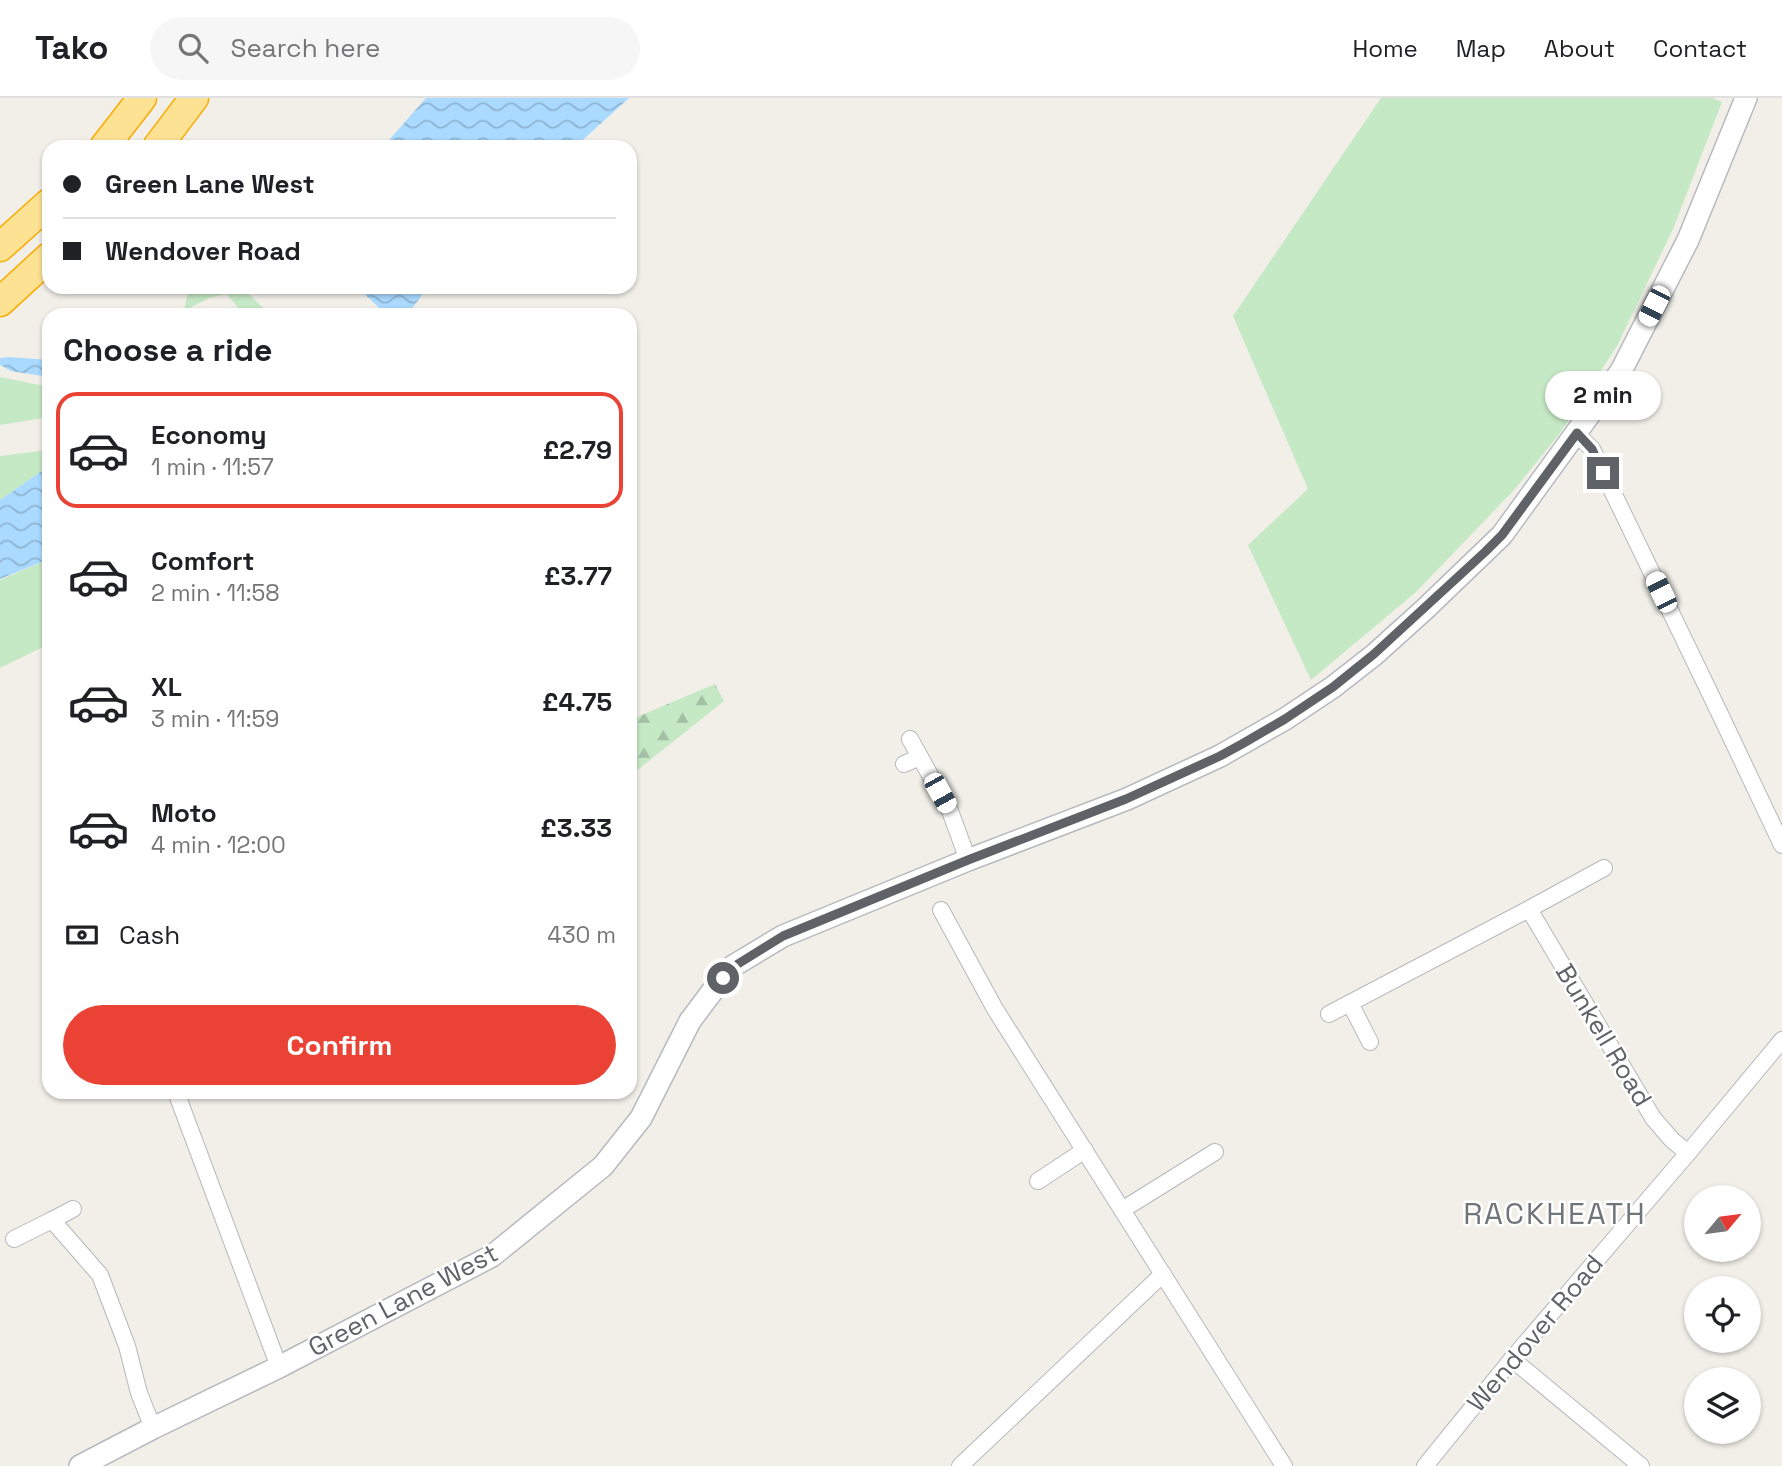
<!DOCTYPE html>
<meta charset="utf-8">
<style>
:root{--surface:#fff;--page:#f6f6f6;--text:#202124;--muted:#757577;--line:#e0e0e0;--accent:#ea4335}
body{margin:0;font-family:"Space Grotesk",sans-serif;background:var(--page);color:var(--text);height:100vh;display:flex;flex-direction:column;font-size:26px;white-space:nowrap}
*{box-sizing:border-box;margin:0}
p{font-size:23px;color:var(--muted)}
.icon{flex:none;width:38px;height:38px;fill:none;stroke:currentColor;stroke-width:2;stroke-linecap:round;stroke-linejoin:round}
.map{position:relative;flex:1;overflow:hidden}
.details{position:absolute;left:42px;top:210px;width:595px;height:791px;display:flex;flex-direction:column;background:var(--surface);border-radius:21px;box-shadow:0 2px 5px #0004}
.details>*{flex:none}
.hud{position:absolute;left:42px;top:42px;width:595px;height:154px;border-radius:21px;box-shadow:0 2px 5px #0004;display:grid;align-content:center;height:154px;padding:0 21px;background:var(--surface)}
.needle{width:46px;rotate:61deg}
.fabs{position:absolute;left:1684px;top:1087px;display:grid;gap:14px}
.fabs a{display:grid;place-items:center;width:77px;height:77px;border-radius:50%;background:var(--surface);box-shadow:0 2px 5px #0004;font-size:35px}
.end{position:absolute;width:32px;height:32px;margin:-16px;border:9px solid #5f6368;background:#fff;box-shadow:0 0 0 4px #fff}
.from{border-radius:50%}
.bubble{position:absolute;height:49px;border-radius:24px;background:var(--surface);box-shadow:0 2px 5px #0004;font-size:23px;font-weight:600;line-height:49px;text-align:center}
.car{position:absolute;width:21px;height:42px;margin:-21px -10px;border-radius:9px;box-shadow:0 0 5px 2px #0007;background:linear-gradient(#fff 24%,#345 0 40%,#fff 0 76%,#345 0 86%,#fff 0)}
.hud b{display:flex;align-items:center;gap:24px;height:66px;font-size:26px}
.hud b+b{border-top:2px solid var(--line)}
.hud i{width:18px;height:18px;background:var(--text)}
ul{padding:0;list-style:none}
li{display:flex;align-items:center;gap:21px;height:116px;margin:0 14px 10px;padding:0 7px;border:4px solid transparent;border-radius:21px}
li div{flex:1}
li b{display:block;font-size:26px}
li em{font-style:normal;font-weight:600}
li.active{border-color:var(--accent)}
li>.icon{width:63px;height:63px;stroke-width:1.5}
h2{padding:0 21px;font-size:32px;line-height:84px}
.pay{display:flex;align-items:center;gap:18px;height:77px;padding:0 21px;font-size:26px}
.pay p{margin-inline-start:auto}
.cta{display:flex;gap:14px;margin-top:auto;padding:14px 21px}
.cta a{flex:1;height:80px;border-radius:42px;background:var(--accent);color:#fff;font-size:28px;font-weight:600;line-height:80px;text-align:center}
header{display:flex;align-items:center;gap:42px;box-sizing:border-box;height:98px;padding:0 35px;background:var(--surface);border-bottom:2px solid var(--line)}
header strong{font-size:33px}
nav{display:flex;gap:38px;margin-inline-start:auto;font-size:24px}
.search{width:490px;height:63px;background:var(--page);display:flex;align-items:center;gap:18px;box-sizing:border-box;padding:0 24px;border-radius:38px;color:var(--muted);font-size:26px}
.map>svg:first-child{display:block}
.green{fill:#c5e8c5}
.forest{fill:url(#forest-firs)}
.water{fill:url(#water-waves)}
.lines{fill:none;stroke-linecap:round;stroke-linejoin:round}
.street-casing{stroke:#b5b8bc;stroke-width:18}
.secondary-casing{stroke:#b6babf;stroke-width:24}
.highway-casing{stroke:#f9ab00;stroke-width:31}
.street{stroke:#fff;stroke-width:16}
.secondary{stroke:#fff;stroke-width:21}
.highway{stroke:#fde293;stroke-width:28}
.route{stroke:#5f6368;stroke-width:9}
.labels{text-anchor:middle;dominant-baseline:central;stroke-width:5;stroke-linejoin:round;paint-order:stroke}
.street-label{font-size:26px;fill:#5f6368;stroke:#fff}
.quarter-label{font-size:30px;letter-spacing:2px;fill:#70757a;stroke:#fff}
</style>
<header>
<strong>Tako</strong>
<div class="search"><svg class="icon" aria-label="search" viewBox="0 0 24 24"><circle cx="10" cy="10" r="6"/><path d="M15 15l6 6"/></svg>Search here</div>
<nav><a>Home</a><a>Map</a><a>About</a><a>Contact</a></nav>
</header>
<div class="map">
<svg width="1782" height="1368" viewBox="0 0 1782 1368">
<defs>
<pattern id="forest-firs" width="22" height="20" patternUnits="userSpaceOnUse" patternTransform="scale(1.75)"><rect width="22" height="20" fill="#c5e8c5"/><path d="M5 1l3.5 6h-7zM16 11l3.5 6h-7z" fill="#a3c0a4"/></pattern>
<pattern id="water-waves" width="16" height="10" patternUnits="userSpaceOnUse" patternTransform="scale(1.75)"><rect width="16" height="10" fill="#aadaff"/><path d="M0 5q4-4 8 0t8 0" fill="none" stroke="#8eb4d2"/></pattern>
</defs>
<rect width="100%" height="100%" fill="#f1efe8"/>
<g class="green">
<polygon points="1381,0 1712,0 1722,4 1673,131 1617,248 1560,335 1514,392 1416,494 1311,582 1248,447 1308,391 1233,218"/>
<polygon points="189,189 242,189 270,217 236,217 238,209 226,196 209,200 184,213"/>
<polygon points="0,279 49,289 49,319 0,327"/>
<polygon points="49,352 49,368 0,402 0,358"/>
<polygon points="49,461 49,546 0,570 0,482"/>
</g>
<polygon class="forest" points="715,586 724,603 630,678 630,622"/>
<g class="water">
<polygon points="426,0 629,0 575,49 383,49"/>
<polygon points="357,189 428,189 407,217 387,217"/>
<polygon points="9,259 49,262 49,279 11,273 0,267 0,260"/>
<polygon points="49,368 49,461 0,481 0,402"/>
</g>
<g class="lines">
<defs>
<g id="street">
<polyline points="1577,336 1592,351 1719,614 1782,747"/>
<polyline points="910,641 950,713 968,762"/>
<polyline points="904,666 920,659"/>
<polyline points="1604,770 1529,811 1653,1020 1672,1042 1688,1055"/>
<polyline points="941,812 995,911 1284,1368"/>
<polyline points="1350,905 1370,944"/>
<polyline points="1329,916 1529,811"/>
<polyline points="176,994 279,1269"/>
<polyline points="1038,1083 1085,1052"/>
<polyline points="1122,1112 1215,1054"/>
<polyline points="52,1122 73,1111"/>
<polyline points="14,1141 52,1122 100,1177 127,1248 139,1295 153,1330"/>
<polyline points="1512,1261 1641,1368"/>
<polyline points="960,1368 1163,1176"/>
<polyline points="1425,1368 1512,1261 1688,1055 1782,942"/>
</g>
<polyline id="secondary" points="80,1368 153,1330 279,1269 492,1158 603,1068 641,1020 690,923 714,891 733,868 783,838 968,762 1127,701 1220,658 1285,621 1333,589 1374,557 1425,511 1502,437 1621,273 1688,142 1746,0"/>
<g id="highway">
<polyline points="104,49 142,0"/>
<polyline points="157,49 194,0"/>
<polyline points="0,149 49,105"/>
<polyline points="0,204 49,159"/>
</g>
</defs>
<use href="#street" class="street-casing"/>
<use href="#secondary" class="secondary-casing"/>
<use href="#highway" class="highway-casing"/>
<use href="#street" class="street"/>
<use href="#secondary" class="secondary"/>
<use href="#highway" class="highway"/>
</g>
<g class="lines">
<polyline class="route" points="723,880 733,869 783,838 968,762 1126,701 1220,658 1242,646 1285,621 1333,589 1374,556 1485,454 1502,437 1577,335 1592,351 1603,375"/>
</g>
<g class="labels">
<g class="street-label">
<text transform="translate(1604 937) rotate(59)">Bunkell Road</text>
<text transform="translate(403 1202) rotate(-28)">Green Lane West</text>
<text transform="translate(1535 1235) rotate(-50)">Wendover Road</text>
</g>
<g class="quarter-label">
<text x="1555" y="1115">RACKHEATH</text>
</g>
</g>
</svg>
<div class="fabs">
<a><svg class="needle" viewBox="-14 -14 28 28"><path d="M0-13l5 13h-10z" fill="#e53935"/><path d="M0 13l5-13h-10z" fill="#757577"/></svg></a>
<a><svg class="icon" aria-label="locate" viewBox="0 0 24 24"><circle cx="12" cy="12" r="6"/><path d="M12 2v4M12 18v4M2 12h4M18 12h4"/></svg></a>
<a><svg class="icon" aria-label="layers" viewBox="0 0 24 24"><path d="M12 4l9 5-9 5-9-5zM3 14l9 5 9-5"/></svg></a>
</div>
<i class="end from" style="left:723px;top:880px"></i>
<i class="end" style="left:1603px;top:375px"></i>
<div class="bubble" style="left:1545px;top:273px;width:116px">2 min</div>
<i class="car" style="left:1654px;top:208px;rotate:207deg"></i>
<i class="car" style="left:1661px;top:494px;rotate:334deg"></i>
<i class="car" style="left:940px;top:695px;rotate:151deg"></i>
<div class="hud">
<b><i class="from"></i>Green Lane West</b>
<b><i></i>Wendover Road</b>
</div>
<section class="details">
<h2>Choose a ride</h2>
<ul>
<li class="active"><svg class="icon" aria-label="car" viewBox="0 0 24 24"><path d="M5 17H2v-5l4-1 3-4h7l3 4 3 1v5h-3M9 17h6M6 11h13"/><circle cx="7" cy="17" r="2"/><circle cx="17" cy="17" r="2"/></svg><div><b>Economy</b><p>1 min · 11:57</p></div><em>£2.79</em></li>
<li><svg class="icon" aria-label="car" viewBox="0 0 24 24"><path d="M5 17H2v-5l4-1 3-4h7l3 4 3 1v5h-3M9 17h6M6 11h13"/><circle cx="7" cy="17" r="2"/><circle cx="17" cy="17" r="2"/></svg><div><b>Comfort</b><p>2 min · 11:58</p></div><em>£3.77</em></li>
<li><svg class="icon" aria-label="car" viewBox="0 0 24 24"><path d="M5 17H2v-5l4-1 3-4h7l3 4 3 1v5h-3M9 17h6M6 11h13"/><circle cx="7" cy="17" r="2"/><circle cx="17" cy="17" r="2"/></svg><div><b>XL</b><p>3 min · 11:59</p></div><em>£4.75</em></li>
<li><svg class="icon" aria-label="car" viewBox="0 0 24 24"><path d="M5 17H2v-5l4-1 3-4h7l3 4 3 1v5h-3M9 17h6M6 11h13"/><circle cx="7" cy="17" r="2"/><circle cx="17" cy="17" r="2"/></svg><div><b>Moto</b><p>4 min · 12:00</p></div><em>£3.33</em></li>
</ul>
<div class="pay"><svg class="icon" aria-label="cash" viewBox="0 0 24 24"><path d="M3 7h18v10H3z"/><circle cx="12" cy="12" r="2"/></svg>Cash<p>430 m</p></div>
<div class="cta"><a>Confirm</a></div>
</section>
</div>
